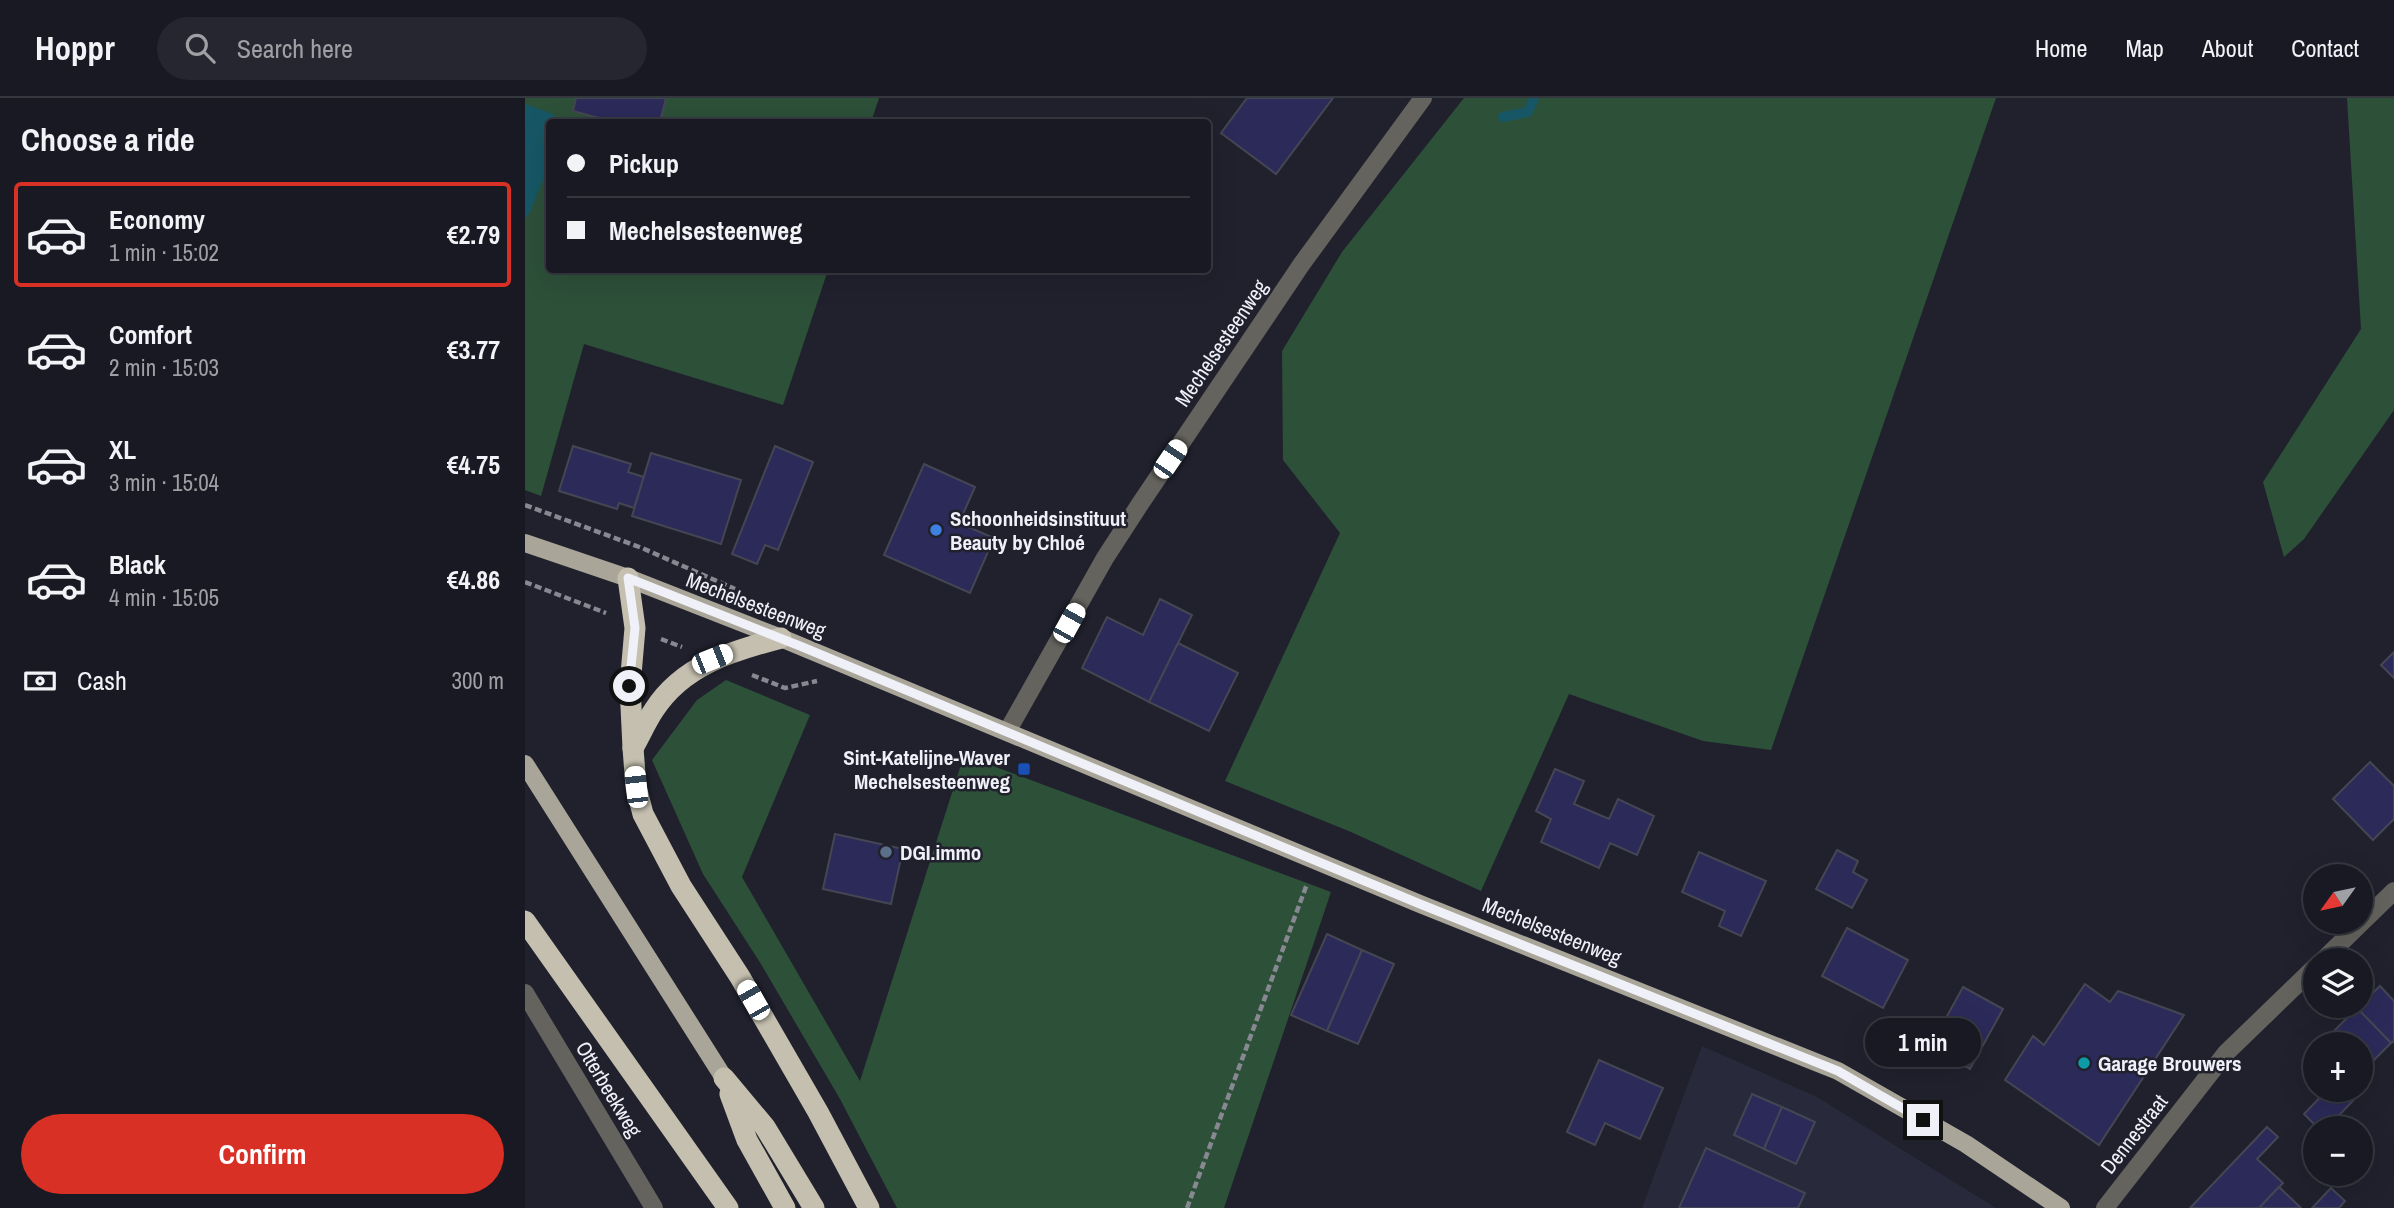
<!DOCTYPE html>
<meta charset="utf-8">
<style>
:root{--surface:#181922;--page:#25262f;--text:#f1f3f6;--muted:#9fa0a5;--line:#363840;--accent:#d93025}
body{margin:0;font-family:"Archivo Narrow",sans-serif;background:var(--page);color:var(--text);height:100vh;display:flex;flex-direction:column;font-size:26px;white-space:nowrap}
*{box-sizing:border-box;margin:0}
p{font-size:23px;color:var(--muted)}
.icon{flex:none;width:38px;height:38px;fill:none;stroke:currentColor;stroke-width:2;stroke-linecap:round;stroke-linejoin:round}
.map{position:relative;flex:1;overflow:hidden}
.side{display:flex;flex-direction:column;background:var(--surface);width:525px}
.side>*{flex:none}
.banner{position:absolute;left:21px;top:21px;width:665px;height:154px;border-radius:7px;box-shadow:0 7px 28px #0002,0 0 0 2px var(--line);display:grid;align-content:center;height:154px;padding:0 21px;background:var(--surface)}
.needle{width:46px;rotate:237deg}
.tools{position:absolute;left:1778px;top:766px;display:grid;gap:14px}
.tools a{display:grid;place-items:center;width:70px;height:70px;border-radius:50%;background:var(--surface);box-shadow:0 7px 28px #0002,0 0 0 2px var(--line);font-size:35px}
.end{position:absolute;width:32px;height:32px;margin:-16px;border:9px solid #eff0f8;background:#111;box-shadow:0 0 0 4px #111}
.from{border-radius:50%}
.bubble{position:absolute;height:49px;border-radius:24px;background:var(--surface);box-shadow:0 7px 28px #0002,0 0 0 2px var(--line);font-size:23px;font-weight:700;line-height:49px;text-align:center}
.car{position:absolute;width:21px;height:42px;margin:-21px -10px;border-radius:9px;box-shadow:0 0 5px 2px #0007;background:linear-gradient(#fff 24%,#345 0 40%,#fff 0 76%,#345 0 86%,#fff 0)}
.banner b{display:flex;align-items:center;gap:24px;height:66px;font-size:26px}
.banner b+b{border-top:2px solid var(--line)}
.banner i{width:18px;height:18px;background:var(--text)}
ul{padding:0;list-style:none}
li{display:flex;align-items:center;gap:21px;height:105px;margin:0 14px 10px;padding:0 7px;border:4px solid transparent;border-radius:7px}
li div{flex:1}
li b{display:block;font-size:26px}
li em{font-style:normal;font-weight:700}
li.selected{border-color:var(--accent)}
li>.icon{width:63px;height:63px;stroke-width:1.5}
h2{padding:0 21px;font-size:32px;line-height:84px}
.pay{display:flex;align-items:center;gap:18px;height:77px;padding:0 21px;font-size:26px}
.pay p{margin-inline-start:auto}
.action{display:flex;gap:14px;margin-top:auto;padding:14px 21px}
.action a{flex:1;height:80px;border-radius:42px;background:var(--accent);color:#fff;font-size:28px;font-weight:700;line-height:80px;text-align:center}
header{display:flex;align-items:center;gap:42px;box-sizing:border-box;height:98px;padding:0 35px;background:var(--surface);border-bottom:2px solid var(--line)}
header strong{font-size:33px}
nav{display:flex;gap:38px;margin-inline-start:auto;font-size:24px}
.search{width:490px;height:63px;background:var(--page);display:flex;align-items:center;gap:18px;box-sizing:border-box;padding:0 24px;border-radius:38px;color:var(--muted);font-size:26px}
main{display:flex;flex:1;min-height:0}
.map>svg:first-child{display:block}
.built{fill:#28293a}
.green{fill:#2d5039}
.water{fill:#175765}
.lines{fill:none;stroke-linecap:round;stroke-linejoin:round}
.stream{stroke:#175765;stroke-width:10}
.building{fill:#2c2a59;stroke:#454653;stroke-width:2}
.path{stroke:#878892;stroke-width:4.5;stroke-dasharray:7 3.5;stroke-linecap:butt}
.minor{stroke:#65635d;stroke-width:18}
.major{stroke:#a9a598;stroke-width:18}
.highway{stroke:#c4bfaf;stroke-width:21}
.route{stroke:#eff0f8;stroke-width:9}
.shop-dot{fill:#3f7fe0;stroke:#20212d;stroke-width:2.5}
.transit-dot{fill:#1a4fb4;stroke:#20212d;stroke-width:2.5}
.service-dot{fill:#5c6f8a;stroke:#20212d;stroke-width:2.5}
.culture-dot{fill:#0f9aa8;stroke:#20212d;stroke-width:2.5}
.labels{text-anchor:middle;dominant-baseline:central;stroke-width:5;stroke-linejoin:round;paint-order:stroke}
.street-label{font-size:21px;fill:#eff0f8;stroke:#20212d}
.poi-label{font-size:21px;font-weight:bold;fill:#eff0f8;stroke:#20212d;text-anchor:start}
</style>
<header>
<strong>Hoppr</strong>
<div class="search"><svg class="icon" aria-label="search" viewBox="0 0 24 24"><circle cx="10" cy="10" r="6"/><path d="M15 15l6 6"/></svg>Search here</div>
<nav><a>Home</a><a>Map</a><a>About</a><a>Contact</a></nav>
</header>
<main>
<section class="side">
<h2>Choose a ride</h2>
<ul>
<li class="selected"><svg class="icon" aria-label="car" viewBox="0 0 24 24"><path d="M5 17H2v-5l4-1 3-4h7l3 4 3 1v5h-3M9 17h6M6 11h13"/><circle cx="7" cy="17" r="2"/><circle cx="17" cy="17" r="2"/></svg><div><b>Economy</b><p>1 min · 15:02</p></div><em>€2.79</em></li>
<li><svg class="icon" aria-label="car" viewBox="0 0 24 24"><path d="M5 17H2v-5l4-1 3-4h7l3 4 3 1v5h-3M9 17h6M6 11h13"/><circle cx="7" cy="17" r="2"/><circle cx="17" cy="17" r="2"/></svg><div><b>Comfort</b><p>2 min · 15:03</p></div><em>€3.77</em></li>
<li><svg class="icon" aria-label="car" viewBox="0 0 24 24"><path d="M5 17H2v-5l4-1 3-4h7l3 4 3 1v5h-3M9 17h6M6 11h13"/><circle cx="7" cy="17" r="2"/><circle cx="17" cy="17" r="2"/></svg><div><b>XL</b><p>3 min · 15:04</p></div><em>€4.75</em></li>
<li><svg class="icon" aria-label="car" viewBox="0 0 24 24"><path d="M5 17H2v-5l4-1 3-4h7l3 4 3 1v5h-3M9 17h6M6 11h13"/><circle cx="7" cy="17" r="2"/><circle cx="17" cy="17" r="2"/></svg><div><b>Black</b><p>4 min · 15:05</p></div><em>€4.86</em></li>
</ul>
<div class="pay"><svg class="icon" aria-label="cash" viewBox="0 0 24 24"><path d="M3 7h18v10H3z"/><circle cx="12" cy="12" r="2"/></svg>Cash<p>300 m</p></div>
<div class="action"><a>Confirm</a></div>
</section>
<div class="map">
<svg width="1869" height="1110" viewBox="0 0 1869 1110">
<rect width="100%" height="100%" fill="#20212d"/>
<polygon class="built" points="1177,948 1292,999 1471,1110 1117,1110"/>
<g class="green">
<polygon points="0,0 354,0 346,24 24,24 24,172 303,172 258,307 59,246 16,398 0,392"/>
<polygon points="939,0 1471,0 1246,652 1178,643 1044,596 956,793 826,734 700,683 815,435 758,362 757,253 817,154"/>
<polygon points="1822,0 1869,0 1869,312 1779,441 1759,459 1738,384 1836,231"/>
<polygon points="201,582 285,617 217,779 335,983 439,657 806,794 699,1110 372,1110 315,1001 236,866 178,776 127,662 172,602"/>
</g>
<polygon class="water" points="0,6 28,16 35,24 24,24 24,68 5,114 0,121"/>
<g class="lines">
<polyline class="stream" points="978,19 1003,14 1009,0"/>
</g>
<g class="building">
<polygon points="51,0 141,0 135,24 88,24 48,13"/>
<polygon points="722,0 808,0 751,76 696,35"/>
<polygon points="48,348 106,366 103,374 119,379 109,410 94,405 92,411 34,393"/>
<polygon points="250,348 288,364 253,452 240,447 232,466 207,456"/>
<polygon points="126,355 216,382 196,446 107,418"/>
<polygon points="399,366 450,389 434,425 469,440 445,495 359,457"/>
<polygon points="635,501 667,517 624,604 557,570 582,519 618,537"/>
<polygon points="653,545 713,575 684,633 624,604"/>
<polygon points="1869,554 1869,580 1856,567"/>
<polygon points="1845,664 1869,688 1869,721 1848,742 1808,701"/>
<polygon points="1030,671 1059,683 1049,706 1084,721 1093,701 1129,718 1112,757 1085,745 1074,770 1016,744 1026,721 1011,713"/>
<polygon points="310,736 378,751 366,806 298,791"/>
<polygon points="1312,752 1333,763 1328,774 1342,782 1327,810 1291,791"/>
<polygon points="1174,754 1241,783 1216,838 1194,828 1200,813 1157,794"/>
<polygon points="1322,830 1383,862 1358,910 1297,878"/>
<polygon points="802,836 837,852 802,933 766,917"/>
<polygon points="837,852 869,866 833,946 802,933"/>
<polygon points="1560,886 1585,904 1593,893 1659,917 1574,1047 1480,982 1508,938 1519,947"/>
<polygon points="1855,888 1869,903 1869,943 1866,945 1832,910"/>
<polygon points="1438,889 1478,911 1445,971 1405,949"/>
<polygon points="1832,910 1866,945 1843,968 1836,960 1836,947 1823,947 1809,933"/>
<polygon points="1074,962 1138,990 1115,1041 1080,1025 1070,1047 1042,1034"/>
<polygon points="1836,986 1840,990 1801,1031 1794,1031 1779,1016 1802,992 1836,992"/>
<polygon points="1227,996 1257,1009 1239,1051 1209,1037"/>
<polygon points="1257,1009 1290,1024 1271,1066 1239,1051"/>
<polygon points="1742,1029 1753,1039 1732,1061 1758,1085 1754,1089 1734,1110 1665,1110"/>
<polygon points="1181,1050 1280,1095 1273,1110 1154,1110"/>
<polygon points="1754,1089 1776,1110 1734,1110"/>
<polygon points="1806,1090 1820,1103 1814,1110 1787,1110"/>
</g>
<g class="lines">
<g class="path">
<polyline points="0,407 117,450 210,491"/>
<polyline points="0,484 81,515"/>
<polyline points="136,541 157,549"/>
<polyline points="227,577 260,590 292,583"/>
<polyline points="662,1110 782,786"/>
</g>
<g class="minor">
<polyline points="482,634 580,460 615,406 776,167 898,0"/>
<polyline points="1797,863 1869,793"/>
<polyline points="0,895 129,1110"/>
<polyline points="1580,1110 1701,955 1790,869"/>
</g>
<g class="major">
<polyline points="0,445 103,480 256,540 895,806 1313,973 1441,1046 1536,1110"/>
<polyline points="0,666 199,980"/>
</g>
<g class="highway">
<polyline points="103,480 110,530 105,588 108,650 111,689 118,716 156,788 215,879 293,1014 344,1110"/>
<path d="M 108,650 C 115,638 121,624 129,612 C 158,567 207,553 256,540"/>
<polyline points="0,823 203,1110"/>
<polyline points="199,980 240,1029 289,1110"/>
<polyline points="205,996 222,1042 260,1110"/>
</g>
</g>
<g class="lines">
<polyline class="route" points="104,588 110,530 103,480 275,548 895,806 1313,973 1398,1022"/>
</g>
<circle class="shop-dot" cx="411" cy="432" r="7"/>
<rect class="transit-dot" x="492" y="664" width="14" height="14" rx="3.5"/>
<circle class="service-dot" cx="361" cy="754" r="7"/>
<circle class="culture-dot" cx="1559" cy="965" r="7"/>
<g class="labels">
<g class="street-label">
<text transform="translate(696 245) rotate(-56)">Mechelsesteenweg</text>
<text transform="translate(231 507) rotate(21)">Mechelsesteenweg</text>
<text transform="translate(1027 833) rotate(22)">Mechelsesteenweg</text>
<text transform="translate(84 991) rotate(59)">Otterbeekweg</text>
<text transform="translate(1609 1036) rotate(-52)">Dennestraat</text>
</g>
<g class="poi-label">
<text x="425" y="420">Schoonheidsinstituut<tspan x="425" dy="24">Beauty by Chloé</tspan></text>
<text x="485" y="659" text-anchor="end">Sint-Katelijne-Waver<tspan x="485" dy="24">Mechelsesteenweg</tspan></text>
<text x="375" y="754">DGI.immo</text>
<text x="1573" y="965">Garage Brouwers</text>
</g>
</g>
</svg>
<div class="tools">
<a><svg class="needle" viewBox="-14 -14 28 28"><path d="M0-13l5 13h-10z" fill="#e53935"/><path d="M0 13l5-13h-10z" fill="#9fa0a5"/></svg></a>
<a><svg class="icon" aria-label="layers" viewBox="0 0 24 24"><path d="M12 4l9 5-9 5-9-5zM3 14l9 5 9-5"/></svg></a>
<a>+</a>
<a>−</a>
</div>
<i class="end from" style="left:104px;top:588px"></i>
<i class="end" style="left:1398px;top:1022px"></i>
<div class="bubble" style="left:1340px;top:920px;width:116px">1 min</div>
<i class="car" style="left:645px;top:361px;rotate:34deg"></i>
<i class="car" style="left:544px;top:525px;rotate:29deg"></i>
<i class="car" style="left:187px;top:561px;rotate:68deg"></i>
<i class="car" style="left:111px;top:689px;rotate:354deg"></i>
<i class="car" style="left:228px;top:902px;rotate:330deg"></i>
<div class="banner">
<b><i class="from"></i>Pickup</b>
<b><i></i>Mechelsesteenweg</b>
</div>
</div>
</main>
